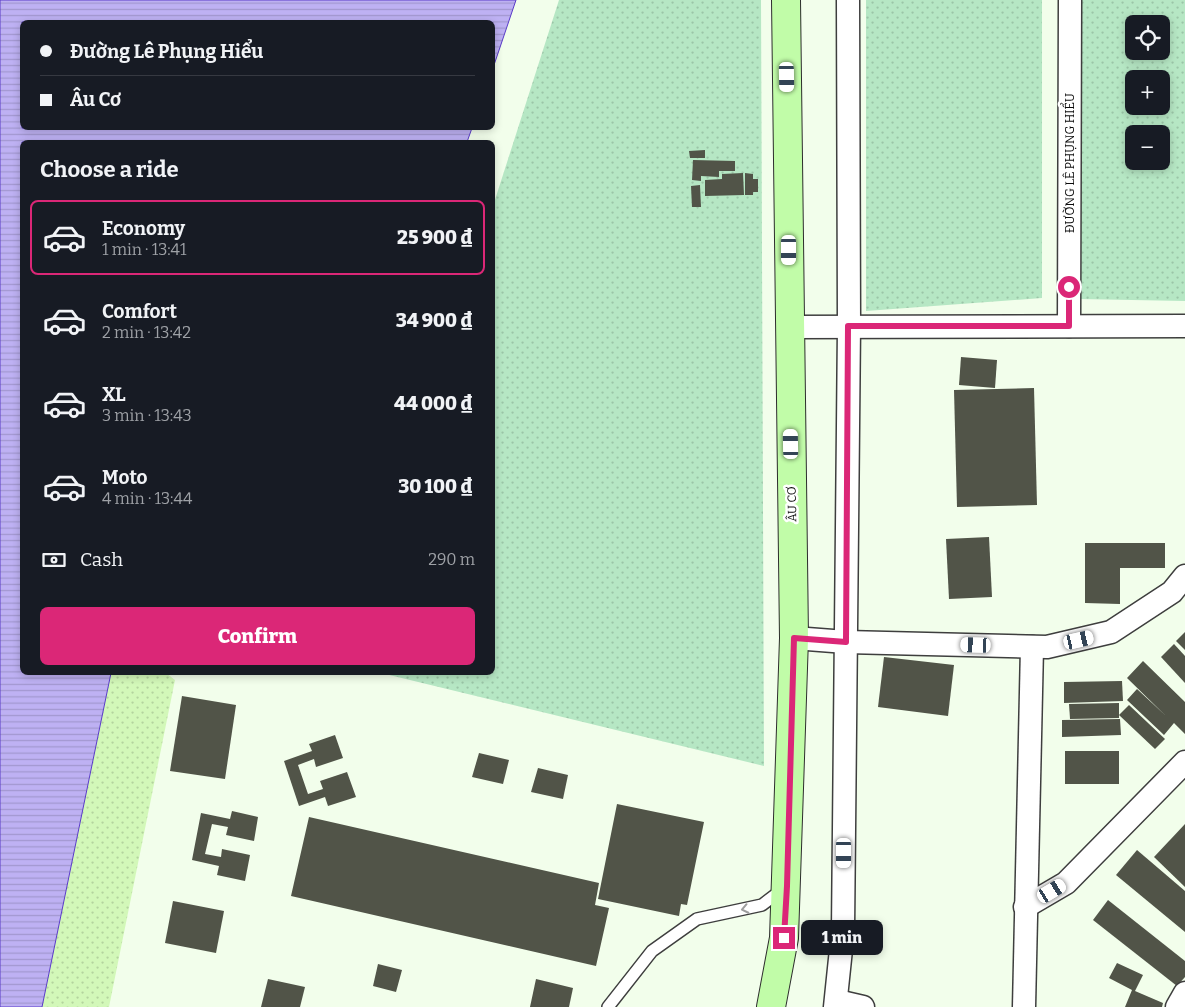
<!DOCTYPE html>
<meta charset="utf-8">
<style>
:root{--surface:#171b24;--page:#20242c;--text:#f1f3f6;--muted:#9ea1a6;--line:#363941;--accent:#db2777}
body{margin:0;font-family:Bitter,serif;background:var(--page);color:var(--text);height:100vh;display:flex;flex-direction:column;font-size:19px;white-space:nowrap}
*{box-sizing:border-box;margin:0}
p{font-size:16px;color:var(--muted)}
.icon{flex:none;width:28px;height:28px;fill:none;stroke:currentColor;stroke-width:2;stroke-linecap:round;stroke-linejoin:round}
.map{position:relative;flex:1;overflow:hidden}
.sheet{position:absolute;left:20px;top:140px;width:475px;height:535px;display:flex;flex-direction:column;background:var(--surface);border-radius:8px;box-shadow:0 2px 8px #0003}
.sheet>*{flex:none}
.guide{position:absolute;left:20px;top:20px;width:475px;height:110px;border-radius:8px;box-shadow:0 2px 8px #0003;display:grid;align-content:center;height:110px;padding:0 20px;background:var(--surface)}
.controls{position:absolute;left:1125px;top:15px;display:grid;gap:10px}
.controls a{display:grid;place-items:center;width:45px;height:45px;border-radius:8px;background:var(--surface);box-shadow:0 2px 8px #0003;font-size:25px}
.end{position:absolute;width:22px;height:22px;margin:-11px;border:6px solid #db2777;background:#fff;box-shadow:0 0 0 2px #fff}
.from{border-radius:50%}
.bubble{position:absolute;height:35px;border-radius:8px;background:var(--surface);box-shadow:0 2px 8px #0003;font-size:16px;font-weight:800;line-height:35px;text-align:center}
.car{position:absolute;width:15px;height:30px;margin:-15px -8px;border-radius:6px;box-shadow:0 0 4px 1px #0007;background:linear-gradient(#fff 24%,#345 0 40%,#fff 0 76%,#345 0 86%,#fff 0)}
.guide b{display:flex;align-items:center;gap:18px;height:48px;font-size:19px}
.guide b+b{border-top:1px solid var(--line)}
.guide i{width:12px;height:12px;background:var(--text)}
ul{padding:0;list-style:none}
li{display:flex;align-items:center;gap:15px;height:75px;margin:0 10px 8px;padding:0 10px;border:2px solid transparent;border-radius:8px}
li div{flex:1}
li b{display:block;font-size:19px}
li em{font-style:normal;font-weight:800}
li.active{border-color:var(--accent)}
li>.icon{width:45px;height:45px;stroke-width:1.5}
h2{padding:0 20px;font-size:22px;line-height:60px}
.pay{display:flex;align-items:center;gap:12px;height:55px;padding:0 20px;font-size:19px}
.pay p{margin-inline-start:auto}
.cta{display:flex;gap:10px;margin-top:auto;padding:10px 20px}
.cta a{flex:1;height:58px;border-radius:8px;background:var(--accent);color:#fff;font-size:20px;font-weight:800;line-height:58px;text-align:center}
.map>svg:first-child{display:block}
.grass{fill:url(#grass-dots);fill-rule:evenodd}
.sand{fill:url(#sand-dots)}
.water{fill:url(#water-rules);stroke:#593bc8}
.building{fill:#515448}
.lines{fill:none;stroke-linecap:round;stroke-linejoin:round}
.service-casing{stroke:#3e3e3e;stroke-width:14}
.minor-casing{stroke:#3e3e3e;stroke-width:25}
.secondary-casing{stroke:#2d2d2d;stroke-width:30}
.service{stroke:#fff;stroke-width:11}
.minor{stroke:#fff;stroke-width:22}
.secondary{stroke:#c1fca8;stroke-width:28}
.oneway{stroke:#9d9d9d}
.route{stroke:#db2777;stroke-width:6}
.labels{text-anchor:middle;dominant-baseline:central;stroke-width:5;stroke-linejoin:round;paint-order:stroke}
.street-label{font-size:12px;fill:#0b0b0b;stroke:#fff}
</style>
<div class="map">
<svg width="1185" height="1007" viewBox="0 0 1185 1007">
<defs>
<pattern id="grass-dots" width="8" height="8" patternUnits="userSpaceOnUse" patternTransform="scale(1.25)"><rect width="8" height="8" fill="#b6e7c4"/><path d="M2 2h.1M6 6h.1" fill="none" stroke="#9bc5a7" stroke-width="1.8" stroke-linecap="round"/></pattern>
<pattern id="sand-dots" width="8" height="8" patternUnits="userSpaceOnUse" patternTransform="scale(1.25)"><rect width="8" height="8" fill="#d3f8b9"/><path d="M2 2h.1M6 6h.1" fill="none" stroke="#b4d39e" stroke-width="1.8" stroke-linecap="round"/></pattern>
<pattern id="water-rules" width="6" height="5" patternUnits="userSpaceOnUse" patternTransform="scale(1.25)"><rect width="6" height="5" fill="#beb1f3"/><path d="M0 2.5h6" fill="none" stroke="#a297cf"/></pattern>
</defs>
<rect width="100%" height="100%" fill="#f2feeb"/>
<g class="grass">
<polygon points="559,0 761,0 764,766 381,673 492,672 493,206"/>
<polygon points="866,0 1042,0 1042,298 866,311"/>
<path d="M 1078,0 L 1185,0 L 1185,301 L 1078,299 ZM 1134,24 L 1161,24 L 1161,51 L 1134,51 ZM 1134,79 L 1161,79 L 1161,106 L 1134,106 ZM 1134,134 L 1161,134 L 1161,161 L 1134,161 Z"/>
</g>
<polygon class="sand" points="111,673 166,673 175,680 109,1007 42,1007"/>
<polygon class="water" points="0,0 516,0 493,68 492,22 22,22 22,128 472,128 467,142 22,142 22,672 111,673 42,1007 0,1007"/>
<g class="building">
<polygon points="705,150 705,158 690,158 689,151"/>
<polygon points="693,160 735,161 735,171 719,171 719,177 701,176 701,181 692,180"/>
<polygon points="743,173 744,195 705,196 705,180 722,179 722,174"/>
<polygon points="745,173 753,174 753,179 758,179 758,192 753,192 753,195 745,195"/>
<polygon points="700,185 701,207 692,207 691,186"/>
<polygon points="961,357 997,360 995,388 959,385"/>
<polygon points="1034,388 1037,505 957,507 954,390"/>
<polygon points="989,537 992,597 949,599 946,539"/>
<polygon points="1085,543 1165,543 1165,568 1120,568 1120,604 1085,603"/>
<polygon points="1185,632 1185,650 1176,641"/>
<polygon points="1174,644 1185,656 1185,683 1161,657"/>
<polygon points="884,657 954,665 948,716 878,707"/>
<polygon points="1143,661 1185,702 1185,734 1174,723 1164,735 1127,700 1137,689 1166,716 1127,678"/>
<polygon points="1122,681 1123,701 1064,703 1064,682"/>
<polygon points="182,696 236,705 225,779 170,771"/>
<polygon points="1119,703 1119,718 1070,719 1069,704"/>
<polygon points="1129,705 1165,739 1155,749 1119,715"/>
<polygon points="1120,719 1121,735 1062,737 1062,720"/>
<polygon points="335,735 343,758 316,767 314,759 298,765 308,794 323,789 320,781 347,772 356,797 328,806 325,797 299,806 284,761 312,751 309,744"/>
<rect x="1065" y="751" width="54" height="33"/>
<polygon points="479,753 509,760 503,784 472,777"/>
<polygon points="538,768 568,775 563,799 531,792"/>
<polygon points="617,804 704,822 687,905 681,904 679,916 598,899"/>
<polygon points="232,811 258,817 254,841 226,835 228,827 212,824 205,854 221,857 222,849 250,855 245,881 217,875 219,866 192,860 201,813 230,819"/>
<polygon points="309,817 599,883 595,905 609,908 596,966 291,896"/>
<polygon points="1185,824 1185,887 1154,857"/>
<polygon points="1137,850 1185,891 1185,932 1116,875"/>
<polygon points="1108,900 1185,961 1185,977 1177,986 1093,920"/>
<polygon points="173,901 224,911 216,953 165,943"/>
<polygon points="1117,963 1143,975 1135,991 1163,1003 1162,1007 1125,1007 1132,990 1109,978"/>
<polygon points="378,964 402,970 396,992 373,986"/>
<polygon points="268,979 305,987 300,1007 261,1007"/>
<polygon points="536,979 573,988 569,1007 530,1007"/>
</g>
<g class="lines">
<defs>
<polyline id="service" points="608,1007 652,951 697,919 762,905 783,889"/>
<g id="minor">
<polyline points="1069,326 1070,0"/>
<polyline points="789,327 1185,326"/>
<polyline points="794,638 846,642 1047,647 1111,632 1172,592 1185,576"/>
<polyline points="1025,907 1066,883 1185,762"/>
<polyline points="837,1001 863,1007"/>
<polyline points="835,1007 843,930 849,326 848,0"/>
<polyline points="1024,1007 1032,647"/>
<polyline points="1177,1007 1185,993"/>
</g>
<polyline id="secondary" points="771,1007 784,938 794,638 786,0"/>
</defs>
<use href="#service" class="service-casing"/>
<use href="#minor" class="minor-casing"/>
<use href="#secondary" class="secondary-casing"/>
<use href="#service" class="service"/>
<use href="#minor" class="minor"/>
<use href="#secondary" class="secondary"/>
</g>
<defs><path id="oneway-chevron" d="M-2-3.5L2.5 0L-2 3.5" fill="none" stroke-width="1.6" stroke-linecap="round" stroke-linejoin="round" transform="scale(1.25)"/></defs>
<use class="oneway" href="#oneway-chevron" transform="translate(745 909) rotate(168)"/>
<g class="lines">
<polyline class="route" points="784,938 787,886 794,638 846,642 848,326 1069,326 1069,287"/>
</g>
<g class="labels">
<g class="street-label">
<text transform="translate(1070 163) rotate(-90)">ĐƯỜNG LÊ PHỤNG HIỂU</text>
<text transform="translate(792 504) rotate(-91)">ÂU CƠ</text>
</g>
</g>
</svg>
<div class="controls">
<a><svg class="icon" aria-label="locate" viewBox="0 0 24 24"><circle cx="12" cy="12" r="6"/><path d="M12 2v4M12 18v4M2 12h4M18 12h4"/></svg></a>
<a>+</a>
<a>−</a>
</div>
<i class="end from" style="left:1069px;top:287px"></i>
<i class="end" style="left:784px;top:938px"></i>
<div class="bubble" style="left:801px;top:920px;width:82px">1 min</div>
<i class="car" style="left:787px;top:77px;rotate:179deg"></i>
<i class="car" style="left:789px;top:250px;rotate:180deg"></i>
<i class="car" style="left:791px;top:444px;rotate:359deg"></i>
<i class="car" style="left:1079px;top:640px;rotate:77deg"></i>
<i class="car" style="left:976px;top:645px;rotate:272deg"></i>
<i class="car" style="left:844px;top:853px;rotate:180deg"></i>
<i class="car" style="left:1052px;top:891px;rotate:59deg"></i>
<div class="guide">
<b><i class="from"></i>Đường Lê Phụng Hiểu</b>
<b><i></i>Âu Cơ</b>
</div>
<section class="sheet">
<h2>Choose a ride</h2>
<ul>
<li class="active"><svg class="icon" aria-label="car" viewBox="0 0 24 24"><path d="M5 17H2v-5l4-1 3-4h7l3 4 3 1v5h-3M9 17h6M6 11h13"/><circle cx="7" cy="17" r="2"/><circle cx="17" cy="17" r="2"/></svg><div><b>Economy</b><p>1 min · 13:41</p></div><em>25 900 ₫</em></li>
<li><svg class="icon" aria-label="car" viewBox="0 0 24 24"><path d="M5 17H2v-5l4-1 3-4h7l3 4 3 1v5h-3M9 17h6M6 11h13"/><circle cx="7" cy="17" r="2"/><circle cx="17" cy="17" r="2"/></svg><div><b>Comfort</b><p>2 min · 13:42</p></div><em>34 900 ₫</em></li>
<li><svg class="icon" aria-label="car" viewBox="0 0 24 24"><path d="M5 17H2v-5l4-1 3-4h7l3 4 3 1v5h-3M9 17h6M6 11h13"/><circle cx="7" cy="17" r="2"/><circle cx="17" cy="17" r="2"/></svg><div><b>XL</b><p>3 min · 13:43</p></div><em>44 000 ₫</em></li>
<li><svg class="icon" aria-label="car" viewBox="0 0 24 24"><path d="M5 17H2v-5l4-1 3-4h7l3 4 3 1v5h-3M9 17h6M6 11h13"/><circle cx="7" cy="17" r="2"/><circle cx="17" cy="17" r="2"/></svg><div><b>Moto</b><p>4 min · 13:44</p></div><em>30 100 ₫</em></li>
</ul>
<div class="pay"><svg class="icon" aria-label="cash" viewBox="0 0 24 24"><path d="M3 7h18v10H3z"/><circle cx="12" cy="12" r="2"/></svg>Cash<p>290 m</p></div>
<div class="cta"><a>Confirm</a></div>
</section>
</div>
